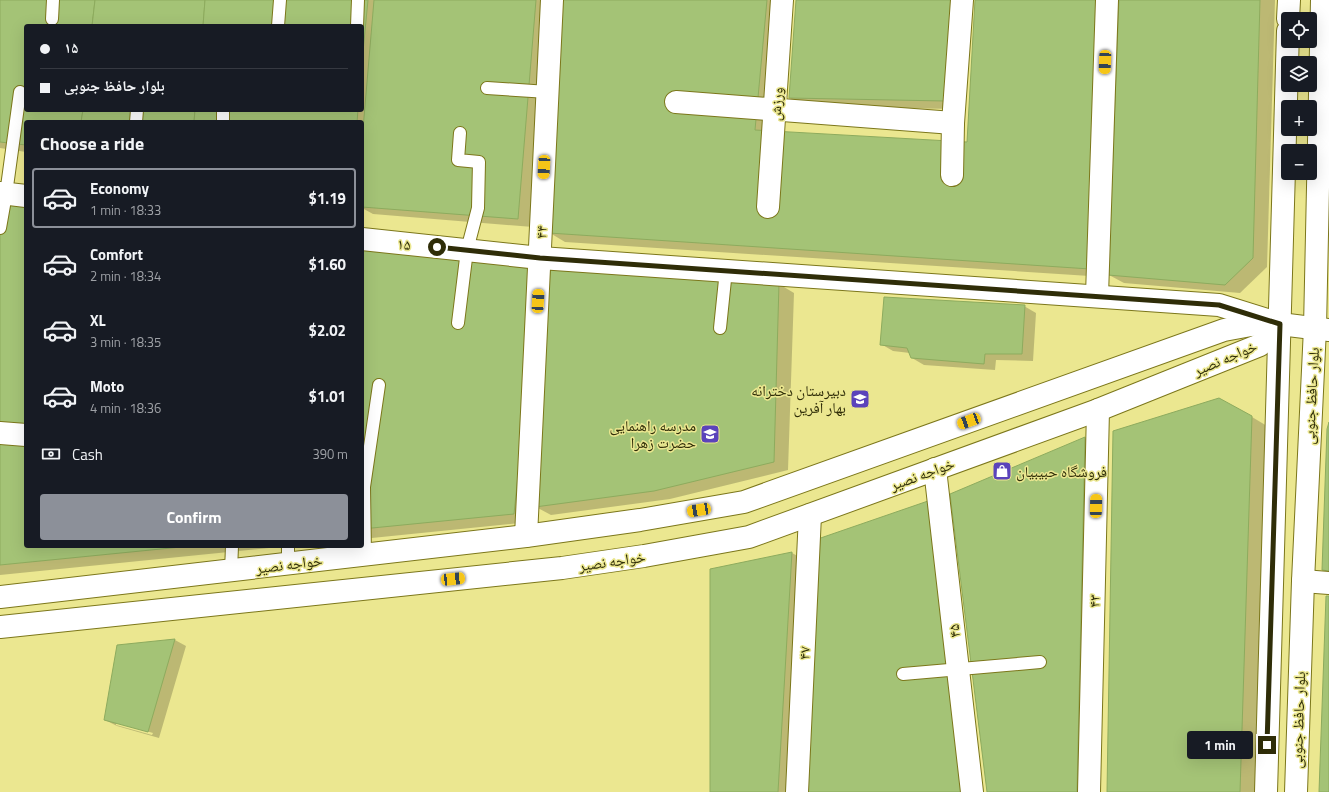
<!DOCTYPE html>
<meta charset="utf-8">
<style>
:root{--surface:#171b24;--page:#20242c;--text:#f1f3f6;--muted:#9ea1a6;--line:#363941;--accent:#8c9099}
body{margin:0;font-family:"Titillium Web","Noto Naskh Arabic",sans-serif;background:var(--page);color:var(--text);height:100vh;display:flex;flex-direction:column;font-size:15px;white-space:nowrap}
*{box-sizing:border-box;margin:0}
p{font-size:13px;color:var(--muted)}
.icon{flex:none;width:22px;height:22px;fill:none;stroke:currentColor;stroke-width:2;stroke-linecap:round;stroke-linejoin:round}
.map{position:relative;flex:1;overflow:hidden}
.panel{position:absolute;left:24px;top:120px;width:340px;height:428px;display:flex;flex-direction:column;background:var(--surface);border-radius:4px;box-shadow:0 4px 16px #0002}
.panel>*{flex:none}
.hud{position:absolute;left:24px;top:24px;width:340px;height:88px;border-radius:4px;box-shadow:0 4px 16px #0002;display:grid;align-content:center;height:88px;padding:0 16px;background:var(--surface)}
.buttons{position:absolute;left:1281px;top:12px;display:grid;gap:8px}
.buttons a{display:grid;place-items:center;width:36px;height:36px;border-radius:4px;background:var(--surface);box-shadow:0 4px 16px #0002;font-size:20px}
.end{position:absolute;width:18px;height:18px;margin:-9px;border:5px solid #2f2d08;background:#fff;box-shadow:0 0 0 2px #fff}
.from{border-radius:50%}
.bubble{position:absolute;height:28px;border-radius:4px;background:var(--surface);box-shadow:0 4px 16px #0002;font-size:13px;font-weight:700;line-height:28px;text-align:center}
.car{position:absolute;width:12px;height:24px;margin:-12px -6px;border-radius:5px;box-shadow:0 0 3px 1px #0007;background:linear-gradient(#f5c518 24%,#345 0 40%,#f5c518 0 76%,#345 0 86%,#f5c518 0)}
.hud b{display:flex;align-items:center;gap:14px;height:38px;font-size:15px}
.hud b+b{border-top:1px solid var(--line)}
.hud i{width:10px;height:10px;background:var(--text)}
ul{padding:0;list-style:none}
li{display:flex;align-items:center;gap:12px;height:60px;margin:0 8px 6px;padding:0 8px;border:2px solid transparent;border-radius:4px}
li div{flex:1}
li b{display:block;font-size:15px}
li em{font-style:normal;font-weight:700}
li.on{border-color:var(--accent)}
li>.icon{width:36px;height:36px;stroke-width:1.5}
h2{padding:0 16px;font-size:18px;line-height:48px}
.pay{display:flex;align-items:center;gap:10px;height:44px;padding:0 16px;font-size:15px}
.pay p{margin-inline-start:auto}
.action{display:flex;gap:8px;margin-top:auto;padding:8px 16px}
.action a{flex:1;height:46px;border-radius:4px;background:var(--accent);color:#fff;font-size:16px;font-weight:700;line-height:46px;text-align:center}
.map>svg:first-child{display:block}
.shadow{fill:#0003;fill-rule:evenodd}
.building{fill:#a4c376;stroke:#8dab5e}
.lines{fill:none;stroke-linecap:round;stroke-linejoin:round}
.lane-casing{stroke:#7c771b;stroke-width:14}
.street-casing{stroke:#7c771b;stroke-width:24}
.secondary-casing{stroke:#7c771b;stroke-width:24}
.lane{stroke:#fff;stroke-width:12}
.street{stroke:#fff;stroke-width:22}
.secondary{stroke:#fff;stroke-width:22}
.route{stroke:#2f2d08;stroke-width:5}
.labels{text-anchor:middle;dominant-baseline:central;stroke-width:3;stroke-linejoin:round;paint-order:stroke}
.street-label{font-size:15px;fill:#2f2d08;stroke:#ebe790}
.poi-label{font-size:15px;fill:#2f2d08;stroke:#ebe790;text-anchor:end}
</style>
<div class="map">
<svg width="1329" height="792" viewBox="0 0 1329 792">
<rect width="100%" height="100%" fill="#ebe790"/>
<g class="shadow">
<path d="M 0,0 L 552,0 L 533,227 L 373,214 L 362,208 L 362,122 L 26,122 L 26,152 L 0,148 ZM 26,26 L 362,26 L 362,110 L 26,110 Z"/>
<polygon points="563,0 783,0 771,132 967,143 976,0 1105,277 565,242 550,233"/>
<polygon points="797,0 960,109 805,107 790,98"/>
<polygon points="1120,0 1275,0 1267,267 1240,293 1124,283 1109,275"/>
<polygon points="0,194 26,546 289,546 0,575"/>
<polygon points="539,271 779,284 794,293 788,470 670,499 551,515 536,507 529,522 362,539"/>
<polygon points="1024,306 1036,313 1033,361 996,360 995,370 924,365 912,358 910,353 893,351 881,344"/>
<polygon points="1252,417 1267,426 1256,792 1108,792"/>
<polygon points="1085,438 1100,447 1092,792 988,792"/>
<polygon points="792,553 807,561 794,792 711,792 711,570"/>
<path d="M 175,640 L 186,646 L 159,738 L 117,726 L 105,720 L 118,646 ZM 116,722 L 153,733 L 152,735 L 116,725 Z"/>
</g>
<g class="building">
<polygon points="0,0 95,0 92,26 26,26 26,110 83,110 81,122 26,122 26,145 0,142"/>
<polygon points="95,0 205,0 203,26 92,26"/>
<polygon points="205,0 368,0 362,62 362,26 203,26"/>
<polygon points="374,0 536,0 518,219 362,207 362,141"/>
<polygon points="562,0 767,0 755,130 967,142 975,0 1099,0 1090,269 549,233"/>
<polygon points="796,0 952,0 945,101 789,98"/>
<polygon points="1119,0 1260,0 1253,258 1225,285 1108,275"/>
<polygon points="83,110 195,110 194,122 81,122"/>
<polygon points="195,110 358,110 357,122 194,122"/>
<polygon points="0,193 26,197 26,546 191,546 0,565"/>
<polygon points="362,245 539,270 514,514 362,529"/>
<polygon points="550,267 779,283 774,462 654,491 535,507"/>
<polygon points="884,297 1025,305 1022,354 985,354 984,364 911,358 907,348 880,345"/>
<polygon points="1219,398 1252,416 1240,792 1107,792 1113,431"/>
<polygon points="1329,422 1329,571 1322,570 1327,429"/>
<polygon points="1085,437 1077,792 987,792 950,494"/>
<polygon points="928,501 962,792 807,792 809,542"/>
<polygon points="792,552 778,792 710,792 710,569"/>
<polygon points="1326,596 1329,596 1329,792 1319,792"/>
<polygon points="175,639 148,732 104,720 117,645"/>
</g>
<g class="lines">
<defs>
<g id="lane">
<polyline points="52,19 53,0"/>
<polyline points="278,26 280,0"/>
<polyline points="357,26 358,0"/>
<polyline points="487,88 548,92"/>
<polyline points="136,122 137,110"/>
<polyline points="223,122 223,110"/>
<polyline points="0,228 6,194 20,92"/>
<polyline points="458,323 467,250 478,208 479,162 458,160 460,133"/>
<polyline points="720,328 726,270"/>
<polyline points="365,555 364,487 379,385"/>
<polyline points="288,564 288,546"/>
<polyline points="231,571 232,546"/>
<polyline points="903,674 1040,662"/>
</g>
<g id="street">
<polyline points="676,102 953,123"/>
<polyline points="952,175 953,123 962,0"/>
<polyline points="0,193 26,196"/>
<polyline points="768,207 782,0"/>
<polyline points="362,239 540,258 1219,305 1277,323"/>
<polyline points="1097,295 1107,0"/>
<polyline points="0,433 26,435"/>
<polyline points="935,469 972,792"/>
<polyline points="526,536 552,0"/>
<polyline points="797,792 810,515"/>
<polyline points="1089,792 1098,410"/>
</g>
<g id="secondary">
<polyline points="1288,19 1289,0"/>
<polyline points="1303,581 1329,583"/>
<polyline points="0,597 526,536 640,520 744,502 1224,330 1251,325 1280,324 1329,330"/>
<polyline points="0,627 562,568 644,556 749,537 1098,410 1260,345 1280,324"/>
<polyline points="1266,792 1288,31"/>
<polyline points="1296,792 1303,581 1315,328 1322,0"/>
</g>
</defs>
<use href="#lane" class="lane-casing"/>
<use href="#street" class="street-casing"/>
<use href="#secondary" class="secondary-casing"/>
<use href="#lane" class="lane"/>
<use href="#street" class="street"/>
<use href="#secondary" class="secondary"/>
</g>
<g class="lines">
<polyline class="route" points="437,247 540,258 1219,305 1280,324 1267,745"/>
</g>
<defs>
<symbol id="school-square" viewBox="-11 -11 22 22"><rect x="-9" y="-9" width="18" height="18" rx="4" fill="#5b43bb" stroke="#ebe790"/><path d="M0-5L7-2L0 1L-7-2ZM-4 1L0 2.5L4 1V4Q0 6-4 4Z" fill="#fff"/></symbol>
<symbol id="shop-square" viewBox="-11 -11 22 22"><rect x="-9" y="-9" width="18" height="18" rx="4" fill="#5b43bb" stroke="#ebe790"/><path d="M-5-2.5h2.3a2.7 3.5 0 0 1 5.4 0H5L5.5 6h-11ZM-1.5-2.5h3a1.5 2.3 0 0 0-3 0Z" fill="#fff"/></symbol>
</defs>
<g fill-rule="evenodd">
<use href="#school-square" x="849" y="388" width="22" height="22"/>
<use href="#school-square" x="699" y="423" width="22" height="22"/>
<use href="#shop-square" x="991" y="460" width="22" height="22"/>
</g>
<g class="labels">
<g class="street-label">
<text transform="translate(776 104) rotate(-86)">ورزش</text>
<text transform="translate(541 232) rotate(-87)">۴۴</text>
<text transform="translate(404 244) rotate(6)">۱۵</text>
<text transform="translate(1225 358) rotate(-23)">خواجه نصیر</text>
<text transform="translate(1311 396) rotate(-87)">بلوار حافظ جنوبی</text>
<text transform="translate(922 474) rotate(-20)">خواجه نصیر</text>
<text transform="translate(612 561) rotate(-8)">خواجه نصیر</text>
<text transform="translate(289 564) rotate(-7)">خواجه نصیر</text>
<text transform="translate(1094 601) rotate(-89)">۴۳</text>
<text transform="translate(954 631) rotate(-97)">۴۵</text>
<text transform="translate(804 653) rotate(-87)">۴۷</text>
<text transform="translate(1298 720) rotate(-88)">بلوار حافظ جنوبی</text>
</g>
<g class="poi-label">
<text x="846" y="390">دبیرستان دخترانه<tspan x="846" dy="17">بهار آفرین</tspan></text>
<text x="696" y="425">مدرسه راهنمایی<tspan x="696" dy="17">حضرت زهرا</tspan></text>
<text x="1016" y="471" text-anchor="start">فروشگاه حبیبیان</text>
</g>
</g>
</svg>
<div class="buttons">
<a><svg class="icon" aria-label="locate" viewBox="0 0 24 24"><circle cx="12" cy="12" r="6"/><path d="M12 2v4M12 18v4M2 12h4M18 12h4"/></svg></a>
<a><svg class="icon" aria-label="layers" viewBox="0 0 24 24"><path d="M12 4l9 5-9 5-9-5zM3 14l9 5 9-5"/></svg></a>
<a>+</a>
<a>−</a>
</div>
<i class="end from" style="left:437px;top:247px"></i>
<i class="end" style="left:1267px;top:745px"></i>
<div class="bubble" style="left:1187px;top:731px;width:66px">1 min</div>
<i class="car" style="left:1105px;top:62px;rotate:182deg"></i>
<i class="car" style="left:544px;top:167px;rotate:183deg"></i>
<i class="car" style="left:538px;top:301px;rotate:3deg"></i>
<i class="car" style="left:969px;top:421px;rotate:250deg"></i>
<i class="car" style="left:1096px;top:506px;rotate:1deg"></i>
<i class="car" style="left:699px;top:510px;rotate:260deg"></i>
<i class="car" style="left:453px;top:579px;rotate:84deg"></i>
<div class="hud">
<b><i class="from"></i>۱۵</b>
<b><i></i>بلوار حافظ جنوبی</b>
</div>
<section class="panel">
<h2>Choose a ride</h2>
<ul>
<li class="on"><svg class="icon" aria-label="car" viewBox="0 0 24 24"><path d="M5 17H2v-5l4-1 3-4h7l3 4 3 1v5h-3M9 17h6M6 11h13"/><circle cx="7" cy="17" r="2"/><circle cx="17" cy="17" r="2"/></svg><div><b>Economy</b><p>1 min · 18:33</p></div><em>$1.19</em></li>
<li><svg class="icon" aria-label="car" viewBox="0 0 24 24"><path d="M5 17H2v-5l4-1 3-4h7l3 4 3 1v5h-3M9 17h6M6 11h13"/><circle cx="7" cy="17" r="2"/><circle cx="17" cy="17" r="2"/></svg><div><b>Comfort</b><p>2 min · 18:34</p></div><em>$1.60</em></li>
<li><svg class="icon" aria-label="car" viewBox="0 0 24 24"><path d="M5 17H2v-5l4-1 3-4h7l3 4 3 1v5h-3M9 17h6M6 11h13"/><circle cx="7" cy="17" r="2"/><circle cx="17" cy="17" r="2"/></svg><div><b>XL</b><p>3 min · 18:35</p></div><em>$2.02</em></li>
<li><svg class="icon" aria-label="car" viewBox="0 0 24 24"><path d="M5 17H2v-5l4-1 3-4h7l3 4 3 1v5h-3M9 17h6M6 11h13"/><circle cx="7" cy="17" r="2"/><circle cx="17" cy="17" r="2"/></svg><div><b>Moto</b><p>4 min · 18:36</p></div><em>$1.01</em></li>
</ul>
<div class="pay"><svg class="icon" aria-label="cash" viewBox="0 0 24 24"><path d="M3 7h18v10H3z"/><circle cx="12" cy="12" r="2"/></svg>Cash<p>390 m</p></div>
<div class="action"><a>Confirm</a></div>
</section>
</div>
